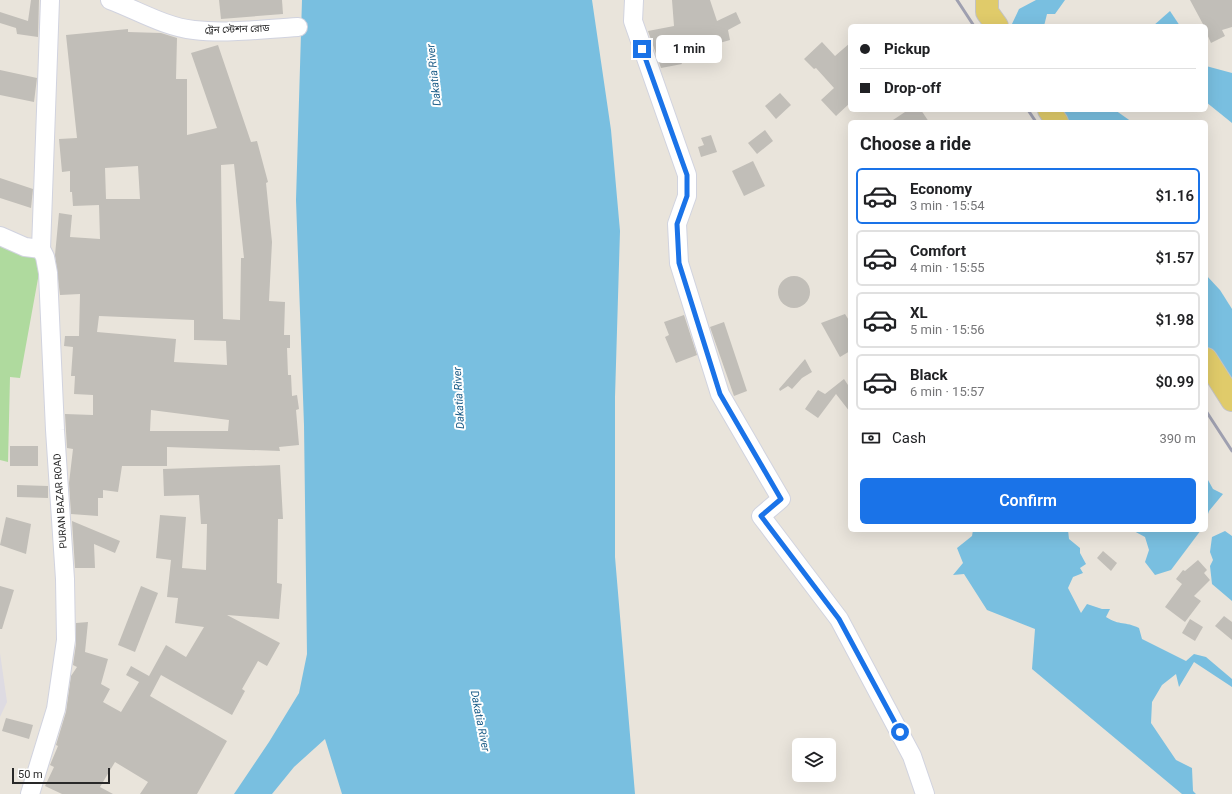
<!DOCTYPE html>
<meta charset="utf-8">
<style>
:root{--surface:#fff;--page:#f2f2f2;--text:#202124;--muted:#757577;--line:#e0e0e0;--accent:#1a73e8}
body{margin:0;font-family:Roboto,"Noto Sans Bengali",sans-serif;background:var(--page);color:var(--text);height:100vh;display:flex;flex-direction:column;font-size:15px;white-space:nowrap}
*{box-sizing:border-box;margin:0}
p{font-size:13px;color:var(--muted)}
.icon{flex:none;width:22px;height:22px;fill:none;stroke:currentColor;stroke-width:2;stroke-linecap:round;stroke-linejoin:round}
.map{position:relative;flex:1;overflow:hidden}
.drawer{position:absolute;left:848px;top:120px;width:360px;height:412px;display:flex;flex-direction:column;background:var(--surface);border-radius:6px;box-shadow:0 4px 16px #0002}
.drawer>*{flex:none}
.hud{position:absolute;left:848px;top:24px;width:360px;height:88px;border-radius:6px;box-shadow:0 4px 16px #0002;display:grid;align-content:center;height:88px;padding:0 12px;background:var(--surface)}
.fabs{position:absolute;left:792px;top:738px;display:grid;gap:8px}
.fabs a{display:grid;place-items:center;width:44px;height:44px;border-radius:6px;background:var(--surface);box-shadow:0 4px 16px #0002;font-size:20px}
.scale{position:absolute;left:12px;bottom:10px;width:98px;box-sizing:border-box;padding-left:4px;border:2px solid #282828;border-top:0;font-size:11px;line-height:14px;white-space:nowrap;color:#282828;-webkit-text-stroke:3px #fff;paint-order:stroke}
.end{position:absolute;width:18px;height:18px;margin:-9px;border:5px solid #1a73e8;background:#fff;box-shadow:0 0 0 2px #fff}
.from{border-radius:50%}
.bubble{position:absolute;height:28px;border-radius:6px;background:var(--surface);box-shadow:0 4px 16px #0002;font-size:13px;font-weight:600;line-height:28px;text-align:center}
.hud b{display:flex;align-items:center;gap:14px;height:38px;font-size:15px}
.hud b+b{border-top:1px solid var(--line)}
.hud i{width:10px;height:10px;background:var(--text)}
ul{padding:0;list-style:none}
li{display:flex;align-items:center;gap:12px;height:56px;margin:0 8px 6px;padding:0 4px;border:2px solid var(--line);border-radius:6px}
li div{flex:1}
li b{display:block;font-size:15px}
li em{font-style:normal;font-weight:600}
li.active{border-color:var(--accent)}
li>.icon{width:36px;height:36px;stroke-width:1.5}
h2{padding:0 12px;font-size:18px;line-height:48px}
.pay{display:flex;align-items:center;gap:10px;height:44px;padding:0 12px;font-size:15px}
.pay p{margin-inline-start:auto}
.button{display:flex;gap:8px;margin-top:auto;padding:8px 12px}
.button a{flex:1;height:46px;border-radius:6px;background:var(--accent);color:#fff;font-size:16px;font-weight:600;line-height:46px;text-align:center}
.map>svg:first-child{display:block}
.industrial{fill:#dedbe2}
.green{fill:#afda9e}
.water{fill:#79bfe0}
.building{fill:#c1beb8;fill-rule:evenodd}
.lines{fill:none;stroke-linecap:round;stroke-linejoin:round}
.minor-casing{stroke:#d1d3df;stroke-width:20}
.major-casing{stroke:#c3c3c3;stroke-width:24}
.minor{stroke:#fff;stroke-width:18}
.major{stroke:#e0cb6a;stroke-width:22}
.rail{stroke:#9fa0b0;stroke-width:3}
.route{stroke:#1a73e8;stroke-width:5}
.labels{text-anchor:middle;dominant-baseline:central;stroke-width:4;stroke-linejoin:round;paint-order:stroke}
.street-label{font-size:10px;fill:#282828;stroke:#fff}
.water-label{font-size:11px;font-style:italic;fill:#1c5d88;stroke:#fff}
</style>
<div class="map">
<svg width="1232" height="794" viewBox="0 0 1232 794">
<rect width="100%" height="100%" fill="#e9e4db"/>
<polygon class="industrial" points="0,653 7,702 0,717"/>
<polygon class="green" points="0,242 43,251 20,378 10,377 8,462 0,460"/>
<g class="water">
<polygon points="302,0 592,0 611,130 620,231 615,397 615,557 635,794 342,794 325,739 294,767 272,794 234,794 269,742 299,693 307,654 304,425 296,200"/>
<polygon points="1036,0 1065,0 1055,14 1047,14 1044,26 1011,26 1019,9"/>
<polygon points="1170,11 1180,26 1153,26"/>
<polygon points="1206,66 1232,73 1232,123 1206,102"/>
<polygon points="1046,110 1115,110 1132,122 1054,122"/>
<polygon points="1206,275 1220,290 1232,309 1232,388 1206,358"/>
<polygon points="1206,479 1208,480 1213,489 1223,494 1209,511 1206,520"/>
<path d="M 973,530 L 1068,530 L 1069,539 L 1080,548 L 1080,553 L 1086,564 L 1080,568 L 1083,573 L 1073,577 L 1068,588 L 1081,613 L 1087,604 L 1102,609 L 1110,609 L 1106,617 C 1120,626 1125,621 1139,628 L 1142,639 L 1186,661 L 1194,654 L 1206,657 L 1232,679 L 1232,687 L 1194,662 L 1179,687 L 1176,674 L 1162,685 L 1152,702 L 1151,723 L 1176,760 L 1192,768 L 1193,791 L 1196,794 L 1182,794 L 1032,669 L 1035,629 L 987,610 L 964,574 L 953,575 L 963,563 L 957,548 L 972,536 Z"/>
<polygon points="1132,530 1201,530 1171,570 1155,575 1145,562 1149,550 1145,537"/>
<polygon points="1225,531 1232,536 1232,601 1212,584 1210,566 1213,560 1210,552 1212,537"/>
</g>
<g class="building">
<polygon points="31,0 39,0 38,37 17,34 16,28 0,23 0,12 28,21"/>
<polygon points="219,0 282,0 283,14 221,19"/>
<polygon points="672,0 710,0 717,21 736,12 741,23 728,30 730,40 709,46 708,42 676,52 682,64 661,68 648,31 674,26"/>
<polygon points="1190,0 1232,0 1232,27 1222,30 1225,36 1211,43 1206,32 1206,26 1204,26"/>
<path d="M 128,29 L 128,32 L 161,33 L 177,38 L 176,79 L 187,79 L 187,135 L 217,128 L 191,53 L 218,45 L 251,142 L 257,141 L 268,182 L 266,183 L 272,242 L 269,301 L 285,302 L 284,335 L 290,335 L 290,348 L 287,348 L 288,375 L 291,375 L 292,396 L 297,395 L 299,409 L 296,410 L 299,445 L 279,447 L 280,451 L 167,447 L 167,466 L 122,466 L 118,492 L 103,490 L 103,498 L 98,498 L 98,516 L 71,514 L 69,483 L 73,449 L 67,448 L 65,414 L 93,415 L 93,395 L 74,394 L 75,376 L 71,376 L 73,347 L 64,346 L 65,336 L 79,336 L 80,294 L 60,295 L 55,255 L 59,213 L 72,215 L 70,237 L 100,239 L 99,205 L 73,206 L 72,192 L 70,192 L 70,171 L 62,172 L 59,139 L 77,138 L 66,35 ZM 234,164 L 244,258 L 241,258 L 240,320 L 223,319 L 221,165 ZM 138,166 L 140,199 L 106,199 L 105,168 ZM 99,316 L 194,320 L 194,340 L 226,341 L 227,365 L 174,362 L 176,339 L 97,332 ZM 151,410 L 229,420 L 228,431 L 150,431 Z"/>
<polygon points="822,42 835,56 850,43 850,103 836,116 821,100 834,88 816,68 814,69 804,59"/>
<polygon points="0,70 37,78 34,102 0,95"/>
<polygon points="780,93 791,105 776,119 765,106"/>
<polygon points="908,110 921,110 929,122 890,122"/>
<polygon points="765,130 773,141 757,154 748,143"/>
<polygon points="711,135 717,152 701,157 698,147 704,145 701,138"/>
<polygon points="753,161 765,186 744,196 732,171"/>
<polygon points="0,178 33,189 31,208 0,198"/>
<circle cx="794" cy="292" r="16"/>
<polygon points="845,314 850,322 850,351 840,357 821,323"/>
<polygon points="684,315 697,355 676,363 665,337 669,335 664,322"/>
<polygon points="724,322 747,391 734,396 710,327"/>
<polygon points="805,359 812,372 802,378 792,389 788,386 780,391 779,389"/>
<polygon points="844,379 850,388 850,412 836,394 818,418 805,409 818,390 825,394"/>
<rect x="10" y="446" width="28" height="20"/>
<polygon points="280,465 283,519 278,519 277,583 282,584 279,619 227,615 280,643 267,666 258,661 242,689 245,691 232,715 161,675 150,696 227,741 197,794 140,794 148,782 115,762 100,787 113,794 62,794 45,786 54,767 50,765 58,746 56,745 66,712 71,676 77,667 73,665 76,644 76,623 88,622 85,652 108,659 101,684 110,689 103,702 121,712 139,682 126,675 131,666 149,676 166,645 186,657 204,627 175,623 178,598 167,597 171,560 156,558 160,515 186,517 182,568 206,570 207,524 201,524 199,495 164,496 163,469"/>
<polygon points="17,485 48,486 48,498 17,497"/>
<polygon points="6,517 31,524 26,554 0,545"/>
<polygon points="72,521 120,541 115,553 94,544 95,568 75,568"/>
<polygon points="1103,551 1117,563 1111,571 1097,558"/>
<polygon points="1198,560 1207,570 1204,573 1210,580 1194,596 1201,601 1185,622 1165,607 1182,584 1176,579 1183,570 1185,571"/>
<polygon points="0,586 14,590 2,629 0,629"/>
<polygon points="141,586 158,593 135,652 118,645"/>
<polygon points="1224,616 1232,622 1232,640 1215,626"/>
<polygon points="1190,619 1203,627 1195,641 1182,633"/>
<polygon points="6,718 33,725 29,739 2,731"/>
</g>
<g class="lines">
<defs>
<g id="minor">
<path d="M 110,0 C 137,10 165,27 194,30 C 227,34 264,29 298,27"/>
<polyline points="634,0 633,21 687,175 687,196 677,224 679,263 720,394 781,499 761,516 839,619 912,756 925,794"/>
<polyline points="0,236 25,247 41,249"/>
<polyline points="30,794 56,709 66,640 65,579 55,430 48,273 45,257 41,249 50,0"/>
</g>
<g id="major">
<polyline points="987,0 987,12 997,26"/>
<polyline points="1049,110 1057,122"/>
<polyline points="1206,359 1232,400"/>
</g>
</defs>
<use href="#minor" class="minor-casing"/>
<use href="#major" class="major-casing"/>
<use href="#minor" class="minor"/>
<use href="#major" class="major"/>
<g class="rail">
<polyline points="957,0 974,26"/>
<polyline points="1028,110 1036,122"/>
<polyline points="1206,411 1232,451"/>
</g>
</g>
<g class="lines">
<polyline class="route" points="642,49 687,175 687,196 677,224 679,263 720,394 781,499 761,516 839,619 900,732"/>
</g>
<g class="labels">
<g class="street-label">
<text transform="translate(237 29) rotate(-2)">ট্রেন স্টেশন রোড</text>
<text transform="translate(60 501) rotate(-94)">PURAN BAZAR ROAD</text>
</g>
<g class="water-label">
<text transform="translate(434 75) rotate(-96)">Dakatia River</text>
<text transform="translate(459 398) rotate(-93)">Dakatia River</text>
<text transform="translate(480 721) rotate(79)">Dakatia River</text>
</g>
</g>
</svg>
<div class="fabs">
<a><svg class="icon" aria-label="layers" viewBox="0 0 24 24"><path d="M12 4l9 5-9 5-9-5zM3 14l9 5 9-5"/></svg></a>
</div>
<div class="scale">50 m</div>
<i class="end from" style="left:900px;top:732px"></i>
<i class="end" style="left:642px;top:49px"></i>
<div class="bubble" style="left:656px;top:35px;width:66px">1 min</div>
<div class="hud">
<b><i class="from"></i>Pickup</b>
<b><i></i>Drop-off</b>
</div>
<section class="drawer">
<h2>Choose a ride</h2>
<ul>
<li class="active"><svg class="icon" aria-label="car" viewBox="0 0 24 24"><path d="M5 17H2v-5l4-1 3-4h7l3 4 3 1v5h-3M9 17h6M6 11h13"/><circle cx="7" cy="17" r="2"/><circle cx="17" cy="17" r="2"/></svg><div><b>Economy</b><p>3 min · 15:54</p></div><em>$1.16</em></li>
<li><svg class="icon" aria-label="car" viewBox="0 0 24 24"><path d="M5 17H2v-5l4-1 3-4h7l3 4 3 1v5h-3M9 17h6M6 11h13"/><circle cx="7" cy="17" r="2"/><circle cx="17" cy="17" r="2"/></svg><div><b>Comfort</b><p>4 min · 15:55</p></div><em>$1.57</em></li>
<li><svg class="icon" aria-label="car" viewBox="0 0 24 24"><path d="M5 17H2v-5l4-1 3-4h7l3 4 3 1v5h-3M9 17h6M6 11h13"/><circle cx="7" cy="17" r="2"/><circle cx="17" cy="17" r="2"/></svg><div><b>XL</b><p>5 min · 15:56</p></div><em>$1.98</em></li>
<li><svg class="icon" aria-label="car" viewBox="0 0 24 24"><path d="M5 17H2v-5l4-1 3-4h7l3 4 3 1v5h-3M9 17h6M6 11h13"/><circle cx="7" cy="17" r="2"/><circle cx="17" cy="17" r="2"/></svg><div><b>Black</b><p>6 min · 15:57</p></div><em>$0.99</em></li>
</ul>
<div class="pay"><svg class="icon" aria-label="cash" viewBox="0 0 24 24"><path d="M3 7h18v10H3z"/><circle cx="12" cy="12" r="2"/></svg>Cash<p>390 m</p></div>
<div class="button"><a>Confirm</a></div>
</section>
</div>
